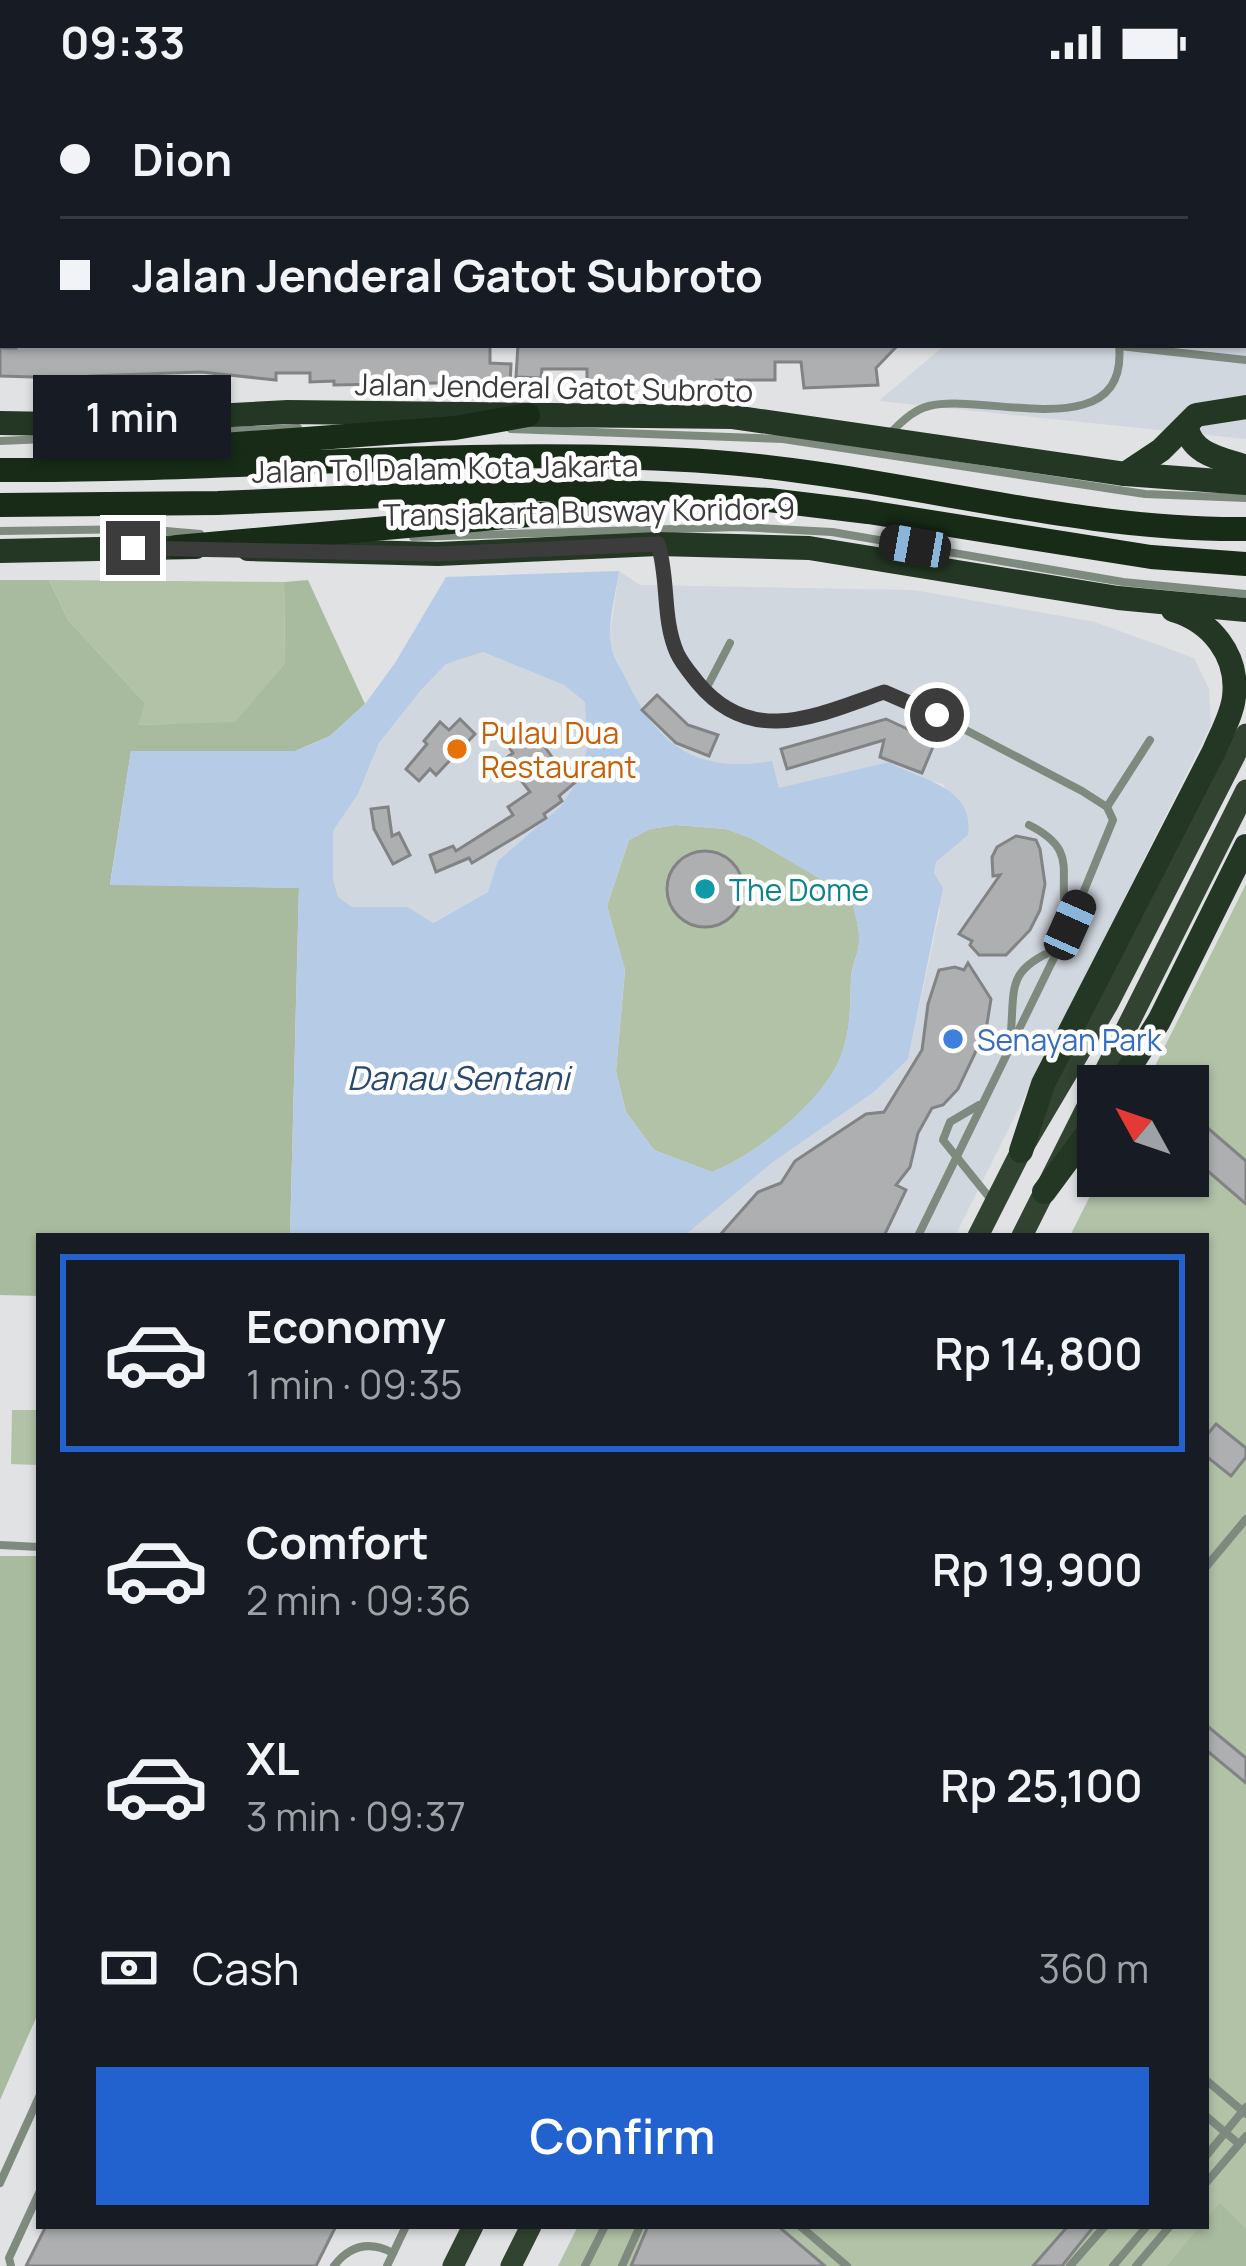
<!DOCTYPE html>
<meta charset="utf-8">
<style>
:root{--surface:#171b24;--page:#20242c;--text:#f1f3f6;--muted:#9ea1a6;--line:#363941;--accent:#2162ce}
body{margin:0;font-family:Manrope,sans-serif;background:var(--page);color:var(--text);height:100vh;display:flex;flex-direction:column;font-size:45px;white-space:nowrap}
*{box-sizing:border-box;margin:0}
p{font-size:39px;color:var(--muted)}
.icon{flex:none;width:66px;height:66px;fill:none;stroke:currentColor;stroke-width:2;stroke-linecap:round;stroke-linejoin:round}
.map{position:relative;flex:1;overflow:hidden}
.sheet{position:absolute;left:36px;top:1149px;width:1173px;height:996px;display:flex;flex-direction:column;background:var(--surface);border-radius:0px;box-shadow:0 3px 9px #0004}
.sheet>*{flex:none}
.top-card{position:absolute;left:0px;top:0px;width:1248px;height:264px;box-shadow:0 3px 9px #0004;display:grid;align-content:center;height:264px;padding:0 60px;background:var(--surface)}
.needle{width:78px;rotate:310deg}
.tools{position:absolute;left:1077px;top:981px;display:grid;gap:24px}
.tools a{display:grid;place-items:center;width:132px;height:132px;border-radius:0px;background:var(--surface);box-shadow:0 3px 9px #0004;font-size:60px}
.end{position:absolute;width:54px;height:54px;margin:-27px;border:15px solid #3c3c3d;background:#fff;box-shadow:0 0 0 6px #fff}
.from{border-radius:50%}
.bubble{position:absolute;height:84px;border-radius:0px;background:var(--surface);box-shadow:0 3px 9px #0004;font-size:39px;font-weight:600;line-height:84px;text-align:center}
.car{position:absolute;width:36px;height:72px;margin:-36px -18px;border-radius:15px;box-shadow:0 0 9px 3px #0007;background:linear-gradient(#222 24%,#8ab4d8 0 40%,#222 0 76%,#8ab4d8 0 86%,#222 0)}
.top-card b{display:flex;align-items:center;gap:42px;height:114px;font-size:45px}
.top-card b+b{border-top:3px solid var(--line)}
.top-card i{width:30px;height:30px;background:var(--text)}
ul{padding:21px 0 0;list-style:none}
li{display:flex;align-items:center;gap:36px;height:198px;margin:0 24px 18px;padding:0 36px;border:6px solid transparent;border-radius:0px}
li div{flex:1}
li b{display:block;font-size:45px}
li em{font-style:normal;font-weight:600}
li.active{border-color:var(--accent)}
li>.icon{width:108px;height:108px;stroke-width:1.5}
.pay{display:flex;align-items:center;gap:30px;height:132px;padding:0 60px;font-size:45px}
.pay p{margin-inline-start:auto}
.action{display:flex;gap:24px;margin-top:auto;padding:24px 60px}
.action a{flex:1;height:138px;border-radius:0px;background:var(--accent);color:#fff;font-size:48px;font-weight:600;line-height:138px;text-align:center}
.status{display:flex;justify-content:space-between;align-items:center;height:84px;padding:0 60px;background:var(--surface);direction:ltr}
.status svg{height:33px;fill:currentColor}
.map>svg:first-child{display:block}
.built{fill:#d1d7df}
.green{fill:#b1c2a7}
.forest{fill:#a9bb9f}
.water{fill:#b6cbe5;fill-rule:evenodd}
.building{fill:#aeafb0;stroke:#828384;stroke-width:3}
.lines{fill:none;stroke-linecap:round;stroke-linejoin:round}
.service{stroke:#7f8a7f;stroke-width:8}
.minor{stroke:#7f8a7f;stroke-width:14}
.tertiary{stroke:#7f8a7f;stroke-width:16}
.primary{stroke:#324331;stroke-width:21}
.trunk{stroke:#243724;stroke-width:24}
.motorway{stroke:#172b17;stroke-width:24}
.route{stroke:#3c3c3d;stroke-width:15}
.food-dot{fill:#e8710a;stroke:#fff;stroke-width:4.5}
.culture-dot{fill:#0f9aa8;stroke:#fff;stroke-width:4.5}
.shop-dot{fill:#3f7fe0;stroke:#fff;stroke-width:4.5}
.labels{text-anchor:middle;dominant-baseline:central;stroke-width:9;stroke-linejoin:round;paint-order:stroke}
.street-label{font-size:30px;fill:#3c3c3d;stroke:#fff}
.food-label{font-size:30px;fill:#c56008;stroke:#fff;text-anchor:start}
.culture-label{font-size:30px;fill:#0d838f;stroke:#fff;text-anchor:start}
.shop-label{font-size:30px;fill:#366cbe;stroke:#fff;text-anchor:start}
.water-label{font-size:33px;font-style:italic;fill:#2a496f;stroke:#fff}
</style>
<div class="status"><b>09:33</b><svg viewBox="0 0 49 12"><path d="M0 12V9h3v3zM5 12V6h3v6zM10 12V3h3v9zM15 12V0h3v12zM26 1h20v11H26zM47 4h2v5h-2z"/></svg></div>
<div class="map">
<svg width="1246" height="2182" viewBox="0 0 1246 2182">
<rect width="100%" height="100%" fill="#e1e2e3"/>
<g class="built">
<polygon points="1128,0 1246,0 1246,355 879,317 945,261 1245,261 1245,3 1126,3"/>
<polygon points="619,487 640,501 914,506 1095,538 1194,574 1209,605 1211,641 955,1152 684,1152 773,1078 874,1008 908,975 940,826 934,789 936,778 968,751 943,700 916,694 889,678 779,705 772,678 742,683 708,678 677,666 638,623 615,573 609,557"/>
<polygon points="483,568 564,601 585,618 587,663 582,689 561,722 499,777 488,808 432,839 408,823 352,823 338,813 333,795 333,747 358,710 379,659 421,606 446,580"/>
</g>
<g class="green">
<polygon points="49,496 284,498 285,579 235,639 136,641 145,619 68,536"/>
<path d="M 676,741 L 726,745 L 751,754 L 819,794 L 844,819 L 853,820 C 855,831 860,846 859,857 C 859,870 851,882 851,894 C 850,921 851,943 842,969 C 827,1015 756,1071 712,1088 L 654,1066 L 626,1028 L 616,987 L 625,886 L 607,822 L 629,756 L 650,745 Z"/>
<polygon points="1246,800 1246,2182 558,2182 578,2142 1206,2142 1206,1152 1070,1152 1100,1092 1188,1092 1188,1002 1145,1002"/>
<polygon points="12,1326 39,1326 39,1381 11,1380"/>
</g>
<g class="forest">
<polygon points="0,496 49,496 68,536 145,619 138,641 235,638 285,579 284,498 308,496 365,620 330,652 295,667 131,667 110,800 299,804 290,1152 39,1152 39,1212 0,1211"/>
<polygon points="0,1472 39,1472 39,1927 0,2016"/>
<polygon points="1220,2119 1246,2145 1246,2182 1167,2182 1200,2142 1206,2142 1206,2135"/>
</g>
<path class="water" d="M 619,487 C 616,510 607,539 611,561 C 613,574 621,584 626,595 C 658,662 696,690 772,677 L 779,704 L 889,678 C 921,697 975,702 968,751 L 936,778 L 934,789 L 943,804 L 908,975 L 874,1008 L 773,1078 L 684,1152 L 290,1152 L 299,804 L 110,801 L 131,667 L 295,667 L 330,652 L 365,620 L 395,579 L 446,493 ZM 483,568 L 564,601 L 585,618 L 587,663 L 582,689 L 561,722 L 498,777 L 488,808 L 433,839 L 408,823 L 352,823 L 338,813 L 333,795 L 333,747 L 358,710 L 379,659 L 421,606 L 446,580 ZM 676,741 L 726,745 L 751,754 L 819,794 L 844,819 L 853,821 C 855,832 860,846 859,858 C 859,870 851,882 851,895 C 850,921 851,943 842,969 C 826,1015 756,1071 712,1088 L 654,1066 L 626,1028 L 616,987 L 625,885 L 607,822 L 629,756 L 650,745 Z"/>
<g class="building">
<polygon points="16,261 490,261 490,279 511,280 510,301 491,298 334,301 334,297 310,298 310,289 276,289 276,296 201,288 90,292 90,303 65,302 66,294 0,292 0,264 16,264"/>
<polygon points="518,261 898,261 876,284 878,301 804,304 801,278 775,278 775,296 716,296 716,301 688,304 587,298 587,285 542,285 541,294 516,293"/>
<polygon points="657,611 688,641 718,651 709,672 676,659 642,626"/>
<polygon points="460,635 475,650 436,691 430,685 419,697 406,685 427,660 424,657 440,638 449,646"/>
<polygon points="886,635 935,658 922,689 880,673 884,656 787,685 781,665"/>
<polygon points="519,646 528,659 537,652 557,680 563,675 578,696 559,712 562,717 544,730 546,734 524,748 472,779 469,774 436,788 430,771 453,762 456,767 513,731 508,723 530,708 505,675 513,669 504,656"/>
<polygon points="388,723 392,752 399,749 410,771 393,780 374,745 371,725"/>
<polygon points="1016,752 1036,756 1040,765 1045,800 1040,826 1030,846 1006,871 979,871 970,861 972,857 959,850 1000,791 993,792 992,773 997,763"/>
<circle cx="705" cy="805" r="38"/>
<polygon points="968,879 991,915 986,946 958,1005 943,1021 932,1024 918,1049 910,1083 896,1101 906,1106 884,1152 719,1152 758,1108 781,1099 795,1077 866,1030 884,1028 922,966 928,920 939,886 955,883 964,886"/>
<polygon points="1188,1027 1246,1077 1246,1120 1188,1070"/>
<polygon points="1216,1340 1246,1364 1246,1373 1231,1392 1206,1372 1206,1352"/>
<polygon points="1206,1641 1246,1674 1246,1699 1206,1666"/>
<polygon points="46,2142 336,2142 316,2182 26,2182"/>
<polygon points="648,2142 778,2142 825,2182 631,2182"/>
<polygon points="1068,2142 1094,2142 1062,2182 1033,2182"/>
</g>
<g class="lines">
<g class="service">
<polyline points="1119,262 1246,276"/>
<polyline points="511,345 783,355 1145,410 1246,414"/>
<path d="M 891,348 C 902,338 913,326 929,322 C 986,308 1129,364 1119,261"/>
<polyline points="0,357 298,344"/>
<polyline points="0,447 143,445 200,450"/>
<polyline points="413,453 739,443 832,448 1123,498 1246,510"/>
<path d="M 661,467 C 671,499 663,535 676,568 C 681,579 690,589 697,598 C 752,664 817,631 884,608 L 899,611 L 1082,707 L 1107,723 L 1113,736 L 1070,841 L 918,1152"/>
<polyline points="705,607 730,559"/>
<polyline points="1107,723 1150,656"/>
<path d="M 1029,741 C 1085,769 1052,793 1070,840"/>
<path d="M 1010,958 C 1016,906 1003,887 1057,865"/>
<polyline points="979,1021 950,1038 943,1056 993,1118"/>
<polyline points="0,1461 39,1463"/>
<polyline points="1206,1483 1246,1435"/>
<polyline points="1206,1996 1246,2030"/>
<polyline points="1206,2032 1239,2060"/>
<polyline points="1206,2072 1246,2023"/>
<polyline points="0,2099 39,2013"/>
<polyline points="1206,2099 1246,2052"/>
<polyline points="800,2142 847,2182"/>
<polyline points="11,2182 9,2174 39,2109"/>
<path d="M 334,2182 C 350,2161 370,2157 393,2169"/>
<polyline points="387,2182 406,2142"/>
<polyline points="585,2182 605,2142"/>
<polyline points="622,2182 640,2142"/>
<polyline points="1070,2182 1105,2142"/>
<polyline points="1113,2182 1147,2142"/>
<polyline points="1136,2182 1170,2142"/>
</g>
<g class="minor">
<polyline points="486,0 490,3"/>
<polyline points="680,0 684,3"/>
<polyline points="12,3 12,0"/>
<polyline points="240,3 240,0"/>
<polyline points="461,3 464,0"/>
<polyline points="0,55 3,55"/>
<polyline points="0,158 3,158"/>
<polyline points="0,246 3,240"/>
</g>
<g class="tertiary">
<polyline points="908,0 916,3"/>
<polyline points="1226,0 1230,3"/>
<polyline points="1037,3 1044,0"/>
<polyline points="1245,15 1246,15"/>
</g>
<g class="primary">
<polyline points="978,1152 1021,1067 1108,920 1246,650"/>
<polyline points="1022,1152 1246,706"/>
<polyline points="453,2182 473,2142"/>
<polyline points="511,2182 531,2142"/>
</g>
<g class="trunk">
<polyline points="0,339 58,340 288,328 733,333 1125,390 1246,399"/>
<path d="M 1187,343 C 1191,371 1224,375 1246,383"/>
<polyline points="1125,390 1161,366 1196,331 1246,323"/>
<polyline points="248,465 438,470 658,460 809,464 1118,514 1246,526"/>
<polyline points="0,467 196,463"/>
<polyline points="1118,1002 1159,937 1246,762"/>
<path d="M 1021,1067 L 1043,1000 L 1214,667 C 1221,650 1232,631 1234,613 C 1239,571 1211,537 1173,526"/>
<polyline points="1044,1108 1098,1035"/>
</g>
<g class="motorway">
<polyline points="72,372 455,344 528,331"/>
<path d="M 0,386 C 238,388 478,361 716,378 C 892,391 1070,447 1246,445"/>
<polyline points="0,421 218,419 551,405 668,410 769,416 868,428 1151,473 1246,480"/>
<polyline points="177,463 596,425 630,418"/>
</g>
</g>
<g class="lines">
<path class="route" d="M 133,464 L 438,470 L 658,460 C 669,495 662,535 677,569 C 682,580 691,590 698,599 C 752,664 818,631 884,608 L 937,631"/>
</g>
<circle class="food-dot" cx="457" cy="665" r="12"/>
<circle class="culture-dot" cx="705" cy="805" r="12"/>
<circle class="shop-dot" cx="953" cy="955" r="12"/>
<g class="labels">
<g class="street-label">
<text transform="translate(554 303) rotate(1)">Jalan Jenderal Gatot Subroto</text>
<text transform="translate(445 384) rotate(-1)">Jalan Tol Dalam Kota Jakarta</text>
<text transform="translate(589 427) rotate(-1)">Transjakarta Busway Koridor 9</text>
</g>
<g class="food-label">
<text x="481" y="648">Pulau Dua<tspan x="481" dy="34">Restaurant</tspan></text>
</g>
<g class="culture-label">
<text x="729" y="805">The Dome</text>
</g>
<g class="shop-label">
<text x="977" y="955">Senayan Park</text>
</g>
<g class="water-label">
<text x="458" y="993">Danau Sentani</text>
</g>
</g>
</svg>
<div class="tools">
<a><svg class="needle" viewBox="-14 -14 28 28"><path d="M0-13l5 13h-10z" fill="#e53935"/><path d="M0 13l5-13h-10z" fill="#9ea1a6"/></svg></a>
</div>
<i class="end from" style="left:937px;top:631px"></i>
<i class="end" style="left:133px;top:464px"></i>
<div class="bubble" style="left:33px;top:291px;width:198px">1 min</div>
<i class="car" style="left:915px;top:462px;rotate:280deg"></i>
<i class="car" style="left:1070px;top:841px;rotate:24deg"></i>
<div class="top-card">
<b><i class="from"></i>Dion</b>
<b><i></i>Jalan Jenderal Gatot Subroto</b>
</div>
<section class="sheet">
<ul>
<li class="active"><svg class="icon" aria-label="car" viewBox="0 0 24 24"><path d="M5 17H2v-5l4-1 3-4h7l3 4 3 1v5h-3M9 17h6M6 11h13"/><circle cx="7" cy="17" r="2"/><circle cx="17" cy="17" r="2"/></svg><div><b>Economy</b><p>1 min · 09:35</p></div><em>Rp 14,800</em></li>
<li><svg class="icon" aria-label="car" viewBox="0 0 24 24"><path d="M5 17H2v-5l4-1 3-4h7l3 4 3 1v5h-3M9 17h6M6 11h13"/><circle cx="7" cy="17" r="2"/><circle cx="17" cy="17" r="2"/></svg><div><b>Comfort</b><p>2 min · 09:36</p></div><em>Rp 19,900</em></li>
<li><svg class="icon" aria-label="car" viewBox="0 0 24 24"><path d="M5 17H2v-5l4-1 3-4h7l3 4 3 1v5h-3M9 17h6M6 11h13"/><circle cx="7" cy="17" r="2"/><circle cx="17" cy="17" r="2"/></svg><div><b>XL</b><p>3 min · 09:37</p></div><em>Rp 25,100</em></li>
</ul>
<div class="pay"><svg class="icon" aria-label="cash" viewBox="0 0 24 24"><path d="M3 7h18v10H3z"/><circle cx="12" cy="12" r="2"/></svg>Cash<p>360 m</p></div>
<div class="action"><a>Confirm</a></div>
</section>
</div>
